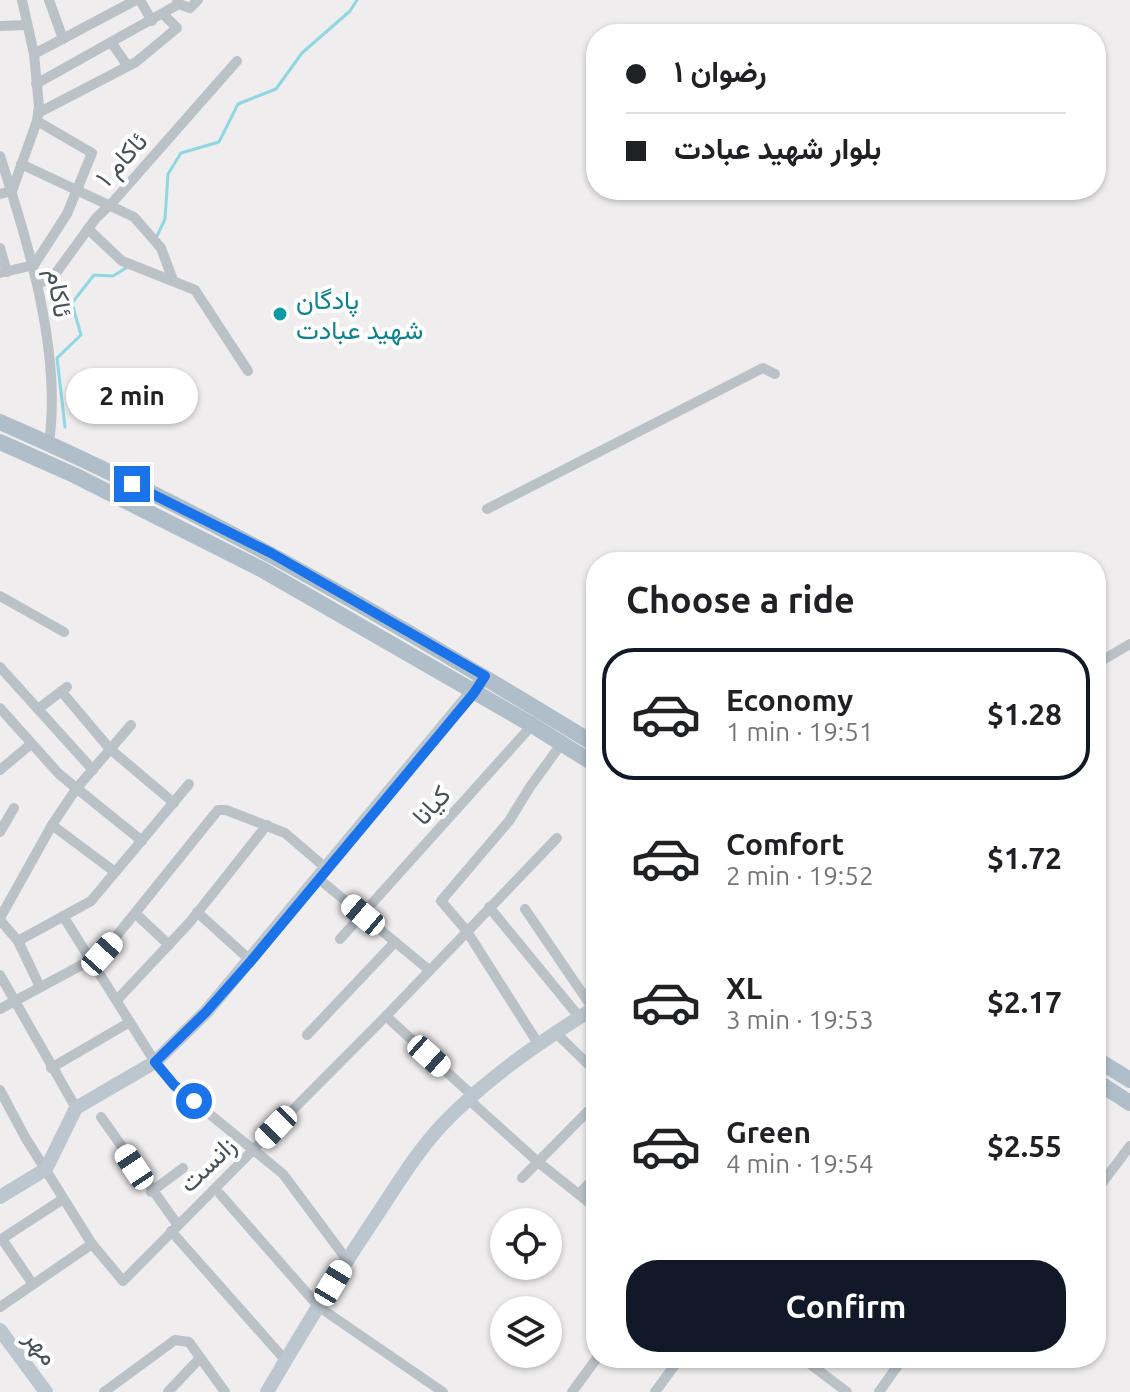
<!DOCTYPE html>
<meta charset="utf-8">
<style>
:root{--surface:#fff;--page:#f6f6f6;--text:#202124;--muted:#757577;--line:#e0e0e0;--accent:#111827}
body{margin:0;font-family:Ubuntu,Vazirmatn,sans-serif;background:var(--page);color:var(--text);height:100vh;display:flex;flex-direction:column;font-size:30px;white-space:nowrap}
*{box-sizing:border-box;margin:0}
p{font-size:26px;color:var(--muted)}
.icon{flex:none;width:44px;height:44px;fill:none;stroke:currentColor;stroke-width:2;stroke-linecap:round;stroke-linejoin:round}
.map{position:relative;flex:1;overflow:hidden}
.side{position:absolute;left:586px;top:552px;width:520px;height:816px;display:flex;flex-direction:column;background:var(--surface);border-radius:32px;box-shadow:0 2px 6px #0004}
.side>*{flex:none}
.guide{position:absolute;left:586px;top:24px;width:520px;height:176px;border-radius:32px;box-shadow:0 2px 6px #0004;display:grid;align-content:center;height:176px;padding:0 40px;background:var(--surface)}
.controls{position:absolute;left:490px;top:1208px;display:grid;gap:16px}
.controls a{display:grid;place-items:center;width:72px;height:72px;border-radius:50%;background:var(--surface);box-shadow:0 2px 6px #0004;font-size:40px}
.end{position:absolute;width:36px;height:36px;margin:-18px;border:10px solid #1a73e8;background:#fff;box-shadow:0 0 0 4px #fff}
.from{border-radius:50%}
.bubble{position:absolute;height:56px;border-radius:28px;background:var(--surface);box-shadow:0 2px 6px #0004;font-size:26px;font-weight:700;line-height:56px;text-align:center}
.car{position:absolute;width:24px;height:48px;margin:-24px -12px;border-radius:10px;box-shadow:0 0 6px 2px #0007;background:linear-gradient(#fff 24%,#345 0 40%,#fff 0 76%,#345 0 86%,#fff 0)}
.guide b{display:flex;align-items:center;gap:28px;height:76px;font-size:30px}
.guide b+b{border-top:2px solid var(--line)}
.guide i{width:20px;height:20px;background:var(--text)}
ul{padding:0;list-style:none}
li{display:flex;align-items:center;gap:24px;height:132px;margin:0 16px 12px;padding:0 24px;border:4px solid transparent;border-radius:32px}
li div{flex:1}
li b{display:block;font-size:30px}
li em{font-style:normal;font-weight:700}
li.on{border-color:var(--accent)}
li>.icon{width:72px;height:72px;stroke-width:1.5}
h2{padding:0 40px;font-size:36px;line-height:96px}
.cta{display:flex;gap:16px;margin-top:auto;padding:16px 40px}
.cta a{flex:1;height:92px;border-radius:32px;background:var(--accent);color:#fff;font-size:32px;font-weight:700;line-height:92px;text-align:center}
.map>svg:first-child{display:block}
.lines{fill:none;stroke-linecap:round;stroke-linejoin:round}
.stream{stroke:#90d6e3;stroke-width:3}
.street{stroke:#bac2c8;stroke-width:10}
.secondary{stroke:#bcc6cf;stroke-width:14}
.primary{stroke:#afbec9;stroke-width:16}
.route{stroke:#1a73e8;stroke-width:10}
.culture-dot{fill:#0f9aa8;stroke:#fff;stroke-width:3}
.labels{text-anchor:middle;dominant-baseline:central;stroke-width:8;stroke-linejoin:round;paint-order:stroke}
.street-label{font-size:26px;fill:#475158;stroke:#fff}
.culture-label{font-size:26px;fill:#0d838f;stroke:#fff;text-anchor:start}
</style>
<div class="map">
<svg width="1130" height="1392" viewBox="0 0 1130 1392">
<rect width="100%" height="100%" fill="#efeded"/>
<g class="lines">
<g class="stream">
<polyline points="157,236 165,219 168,174 181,153 219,142 238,104 276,89 302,53 350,11 357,0"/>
<polyline points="65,427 57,358 81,335 72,303 94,275 113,276 126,268"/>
</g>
<g class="street">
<polyline points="49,0 63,39"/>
<polyline points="140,0 152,21"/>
<polyline points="179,4 190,8 198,0"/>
<polyline points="0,26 27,25"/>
<polyline points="111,42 127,65"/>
<polyline points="34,54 136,0"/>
<polyline points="36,84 179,4 177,0"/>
<polyline points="38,113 136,62 177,28 163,14"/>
<path d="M 0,156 C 28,242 62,352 49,443"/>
<polyline points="21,164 134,217 161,248 173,280"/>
<polyline points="0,194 12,191 37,121 39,106 34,54 22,0"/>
<polyline points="88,229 122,261 195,290 248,371"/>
<polyline points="0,248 7,272"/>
<polyline points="0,273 34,265 67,214 92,153 37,121"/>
<polyline points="38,284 53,277 96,218 112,203 237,61"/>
<polyline points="487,509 763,368 775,374"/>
<polyline points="0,596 64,632"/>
<polyline points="1096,664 1130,644"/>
<polyline points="0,667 93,770"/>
<polyline points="61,691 110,749 174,803"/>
<polyline points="0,708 59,774 142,841"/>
<polyline points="38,709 67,687"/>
<polyline points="0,770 31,744"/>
<polyline points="52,825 115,872"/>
<polyline points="0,832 14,808"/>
<polyline points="319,879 429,970"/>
<polyline points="489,907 580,1018"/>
<polyline points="525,909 589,1003"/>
<polyline points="197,912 251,961"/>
<polyline points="136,914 169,945"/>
<polyline points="63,916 155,1062 174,1085 283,1174 347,1260"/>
<polyline points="0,918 52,825 76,789 131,725"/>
<polyline points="0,920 18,941 40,987"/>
<polyline points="340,939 534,723"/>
<polyline points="18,941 91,901 189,784"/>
<polyline points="0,975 76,1108"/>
<polyline points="117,1000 190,922 267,825"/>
<polyline points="0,1009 102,954 218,810 226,810 285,833 327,869"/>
<polyline points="386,1016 473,1096"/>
<polyline points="556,1033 596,1072"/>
<polyline points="307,1035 395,942"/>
<polyline points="539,1045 466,930 441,901 509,821 530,787 562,743"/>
<polyline points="51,1068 130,1022"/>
<polyline points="0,1090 25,1137 92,1244"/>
<polyline points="468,1099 538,1162 596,1208"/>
<polyline points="1096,1102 1106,1088"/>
<polyline points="101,1117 177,1224"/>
<polyline points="522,1178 596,1103"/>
<polyline points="1096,1191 1130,1146"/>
<polyline points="151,1192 183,1168"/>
<polyline points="220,1194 319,1307 443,1392"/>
<polyline points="579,1194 596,1176"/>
<polyline points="171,1231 286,1361"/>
<polyline points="2,1239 32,1283"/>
<polyline points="0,1240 63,1199"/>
<polyline points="0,1307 92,1244 123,1281 386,1016 557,838"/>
<polyline points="802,1358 847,1392"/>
<polyline points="104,1392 175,1340 189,1342 225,1392"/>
<polyline points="168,1392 200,1358"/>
<polyline points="572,1392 597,1358"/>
<polyline points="655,1392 680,1358"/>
<polyline points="879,1392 903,1358"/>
</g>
<g class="secondary">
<polyline points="0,1197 46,1169 76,1108 155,1062 206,1012 479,684"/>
<polyline points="0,1330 46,1392"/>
<path d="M 267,1392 C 302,1332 338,1273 377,1215 C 397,1185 416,1153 441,1126 C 485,1079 541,1041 596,1007"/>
</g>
<g class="primary">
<path d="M 0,422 C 208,512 403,627 596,745"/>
<polyline points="0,442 74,475 261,569 532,725 596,765"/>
<polyline points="1096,1059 1130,1080"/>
<polyline points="1096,1081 1130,1103"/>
</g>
</g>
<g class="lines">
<polyline class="route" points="132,484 271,553 485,676 474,693 251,961 206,1012 155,1062 174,1085 194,1101"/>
</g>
<circle class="culture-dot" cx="280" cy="314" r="8"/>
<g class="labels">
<g class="street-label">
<text transform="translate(121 159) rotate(-48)">ئاکام ۱</text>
<text transform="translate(60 293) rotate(81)">ئاکام</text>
<text transform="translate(431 805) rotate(-48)">کیانا</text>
<text transform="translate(207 1164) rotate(-44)">زانست</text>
<text transform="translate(42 1347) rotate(53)">مهر</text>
</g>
<g class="culture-label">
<text x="296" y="299">پادگان<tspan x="296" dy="30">شهید عبادت</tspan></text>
</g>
</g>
</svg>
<div class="controls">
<a><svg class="icon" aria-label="locate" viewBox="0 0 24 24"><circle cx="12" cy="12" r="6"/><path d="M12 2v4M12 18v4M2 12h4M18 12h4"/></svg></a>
<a><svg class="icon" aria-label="layers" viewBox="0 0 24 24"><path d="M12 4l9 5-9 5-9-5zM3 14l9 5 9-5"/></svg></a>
</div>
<i class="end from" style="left:194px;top:1101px"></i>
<i class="end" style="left:132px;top:484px"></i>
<div class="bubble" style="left:66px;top:368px;width:132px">2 min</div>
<i class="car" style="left:363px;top:915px;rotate:310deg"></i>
<i class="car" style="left:102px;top:954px;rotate:42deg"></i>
<i class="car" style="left:429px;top:1056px;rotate:132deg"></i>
<i class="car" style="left:276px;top:1127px;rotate:224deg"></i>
<i class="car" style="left:134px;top:1167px;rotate:326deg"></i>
<i class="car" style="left:333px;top:1283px;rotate:31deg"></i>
<div class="guide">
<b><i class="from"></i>رضوان ۱</b>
<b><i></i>بلوار شهید عبادت</b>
</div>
<section class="side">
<h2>Choose a ride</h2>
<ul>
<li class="on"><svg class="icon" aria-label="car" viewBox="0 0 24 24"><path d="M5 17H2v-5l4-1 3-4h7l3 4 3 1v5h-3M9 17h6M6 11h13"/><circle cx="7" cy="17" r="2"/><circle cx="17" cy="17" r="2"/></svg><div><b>Economy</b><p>1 min · 19:51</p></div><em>$1.28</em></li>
<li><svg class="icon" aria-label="car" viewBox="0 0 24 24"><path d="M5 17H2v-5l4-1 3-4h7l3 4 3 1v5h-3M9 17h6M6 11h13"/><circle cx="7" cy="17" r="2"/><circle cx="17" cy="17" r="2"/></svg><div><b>Comfort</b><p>2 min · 19:52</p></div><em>$1.72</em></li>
<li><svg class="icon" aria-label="car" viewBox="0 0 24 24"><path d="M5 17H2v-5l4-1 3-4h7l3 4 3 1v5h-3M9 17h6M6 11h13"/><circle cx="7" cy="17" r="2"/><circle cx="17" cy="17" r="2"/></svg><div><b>XL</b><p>3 min · 19:53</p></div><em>$2.17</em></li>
<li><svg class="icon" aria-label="car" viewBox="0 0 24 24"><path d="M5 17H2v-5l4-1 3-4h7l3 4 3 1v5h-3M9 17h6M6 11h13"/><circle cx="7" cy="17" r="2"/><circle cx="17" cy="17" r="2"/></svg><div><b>Green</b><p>4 min · 19:54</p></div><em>$2.55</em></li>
</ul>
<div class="cta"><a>Confirm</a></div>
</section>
</div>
